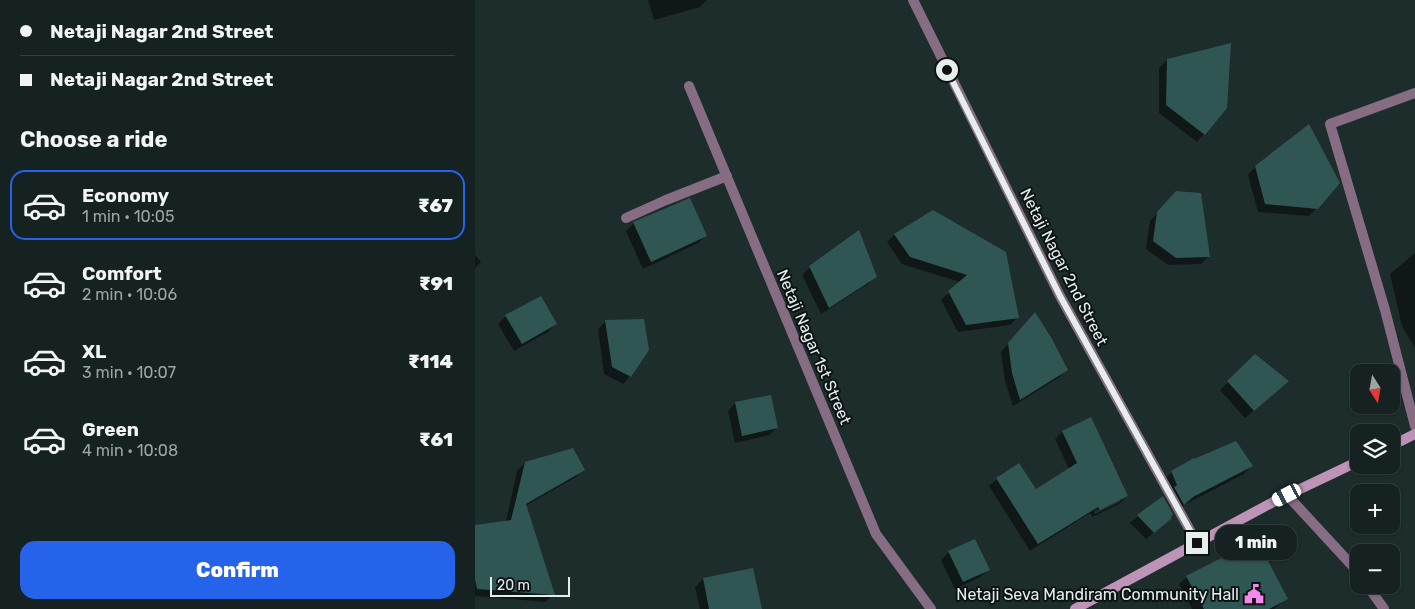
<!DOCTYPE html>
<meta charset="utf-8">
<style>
:root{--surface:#162221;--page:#1f2a2a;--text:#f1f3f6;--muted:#9ea4a5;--line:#353f3f;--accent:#2563eb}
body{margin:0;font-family:Rubik,sans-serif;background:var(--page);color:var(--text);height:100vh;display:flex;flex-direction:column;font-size:19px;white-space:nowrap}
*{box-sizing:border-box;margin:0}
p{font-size:16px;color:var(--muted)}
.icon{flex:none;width:28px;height:28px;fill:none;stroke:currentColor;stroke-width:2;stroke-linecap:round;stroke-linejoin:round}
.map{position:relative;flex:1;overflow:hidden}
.details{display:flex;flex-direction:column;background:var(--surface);width:475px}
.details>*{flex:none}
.banner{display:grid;align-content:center;height:110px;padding:0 20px;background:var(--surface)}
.needle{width:32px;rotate:169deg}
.tools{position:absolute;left:875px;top:364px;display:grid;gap:10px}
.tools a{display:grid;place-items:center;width:50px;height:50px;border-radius:10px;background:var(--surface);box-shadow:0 1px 4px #0004,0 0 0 1px var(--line);font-size:25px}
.scale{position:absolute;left:15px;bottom:12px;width:80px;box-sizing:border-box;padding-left:5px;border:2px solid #e4eeed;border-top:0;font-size:14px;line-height:18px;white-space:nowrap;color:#e4eeed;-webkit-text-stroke:4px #0d1313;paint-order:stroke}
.end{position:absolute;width:22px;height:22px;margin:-11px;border:6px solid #e4eeed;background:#111;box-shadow:0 0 0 2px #111}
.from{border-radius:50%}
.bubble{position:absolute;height:35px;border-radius:15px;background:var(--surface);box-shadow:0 1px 4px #0004,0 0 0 1px var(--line);font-size:16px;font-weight:800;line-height:35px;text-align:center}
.car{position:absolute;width:15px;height:30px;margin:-15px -8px;border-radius:6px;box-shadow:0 0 4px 1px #0007;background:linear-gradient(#fff 24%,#345 0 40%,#fff 0 76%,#345 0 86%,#fff 0)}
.banner b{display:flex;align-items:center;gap:18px;height:48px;font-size:19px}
.banner b+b{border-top:1px solid var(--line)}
.banner i{width:12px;height:12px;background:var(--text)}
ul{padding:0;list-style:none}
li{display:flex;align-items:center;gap:15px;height:70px;margin:0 10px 8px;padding:0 10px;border:2px solid transparent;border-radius:15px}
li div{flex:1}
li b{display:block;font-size:19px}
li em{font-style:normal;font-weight:800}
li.on{border-color:var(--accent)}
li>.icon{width:45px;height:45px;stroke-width:1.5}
h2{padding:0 20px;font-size:22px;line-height:60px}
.button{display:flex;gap:10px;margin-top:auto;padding:10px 20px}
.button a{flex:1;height:58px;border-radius:15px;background:var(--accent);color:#fff;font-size:20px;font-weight:800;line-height:58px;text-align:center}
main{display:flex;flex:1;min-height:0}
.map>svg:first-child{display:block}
.shadow{fill:#0007;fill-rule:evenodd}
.building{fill:#2f5653}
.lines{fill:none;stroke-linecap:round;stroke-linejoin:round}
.street{stroke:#876d83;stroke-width:10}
.secondary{stroke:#bd93b7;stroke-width:10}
.route{stroke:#e4eeed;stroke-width:6}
.labels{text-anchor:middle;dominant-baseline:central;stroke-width:4;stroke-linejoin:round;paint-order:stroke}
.street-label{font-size:16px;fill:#e4eeed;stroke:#0d1313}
.poi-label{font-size:16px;fill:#e4eeed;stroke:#0d1313;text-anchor:end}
</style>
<main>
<section class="details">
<div class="banner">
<b><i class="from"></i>Netaji Nagar 2nd Street</b>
<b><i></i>Netaji Nagar 2nd Street</b>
</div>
<h2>Choose a ride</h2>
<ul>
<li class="on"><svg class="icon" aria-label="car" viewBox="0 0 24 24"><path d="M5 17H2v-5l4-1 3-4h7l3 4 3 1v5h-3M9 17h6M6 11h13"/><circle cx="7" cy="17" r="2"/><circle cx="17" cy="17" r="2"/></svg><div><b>Economy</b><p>1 min · 10:05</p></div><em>₹67</em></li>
<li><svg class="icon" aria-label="car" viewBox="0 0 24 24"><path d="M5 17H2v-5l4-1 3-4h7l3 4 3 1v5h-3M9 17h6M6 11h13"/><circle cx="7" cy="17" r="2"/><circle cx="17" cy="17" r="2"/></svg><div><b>Comfort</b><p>2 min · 10:06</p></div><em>₹91</em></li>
<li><svg class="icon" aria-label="car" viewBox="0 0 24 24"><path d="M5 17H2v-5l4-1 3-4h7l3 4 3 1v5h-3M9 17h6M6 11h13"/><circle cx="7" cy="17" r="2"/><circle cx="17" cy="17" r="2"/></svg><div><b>XL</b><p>3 min · 10:07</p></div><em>₹114</em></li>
<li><svg class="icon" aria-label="car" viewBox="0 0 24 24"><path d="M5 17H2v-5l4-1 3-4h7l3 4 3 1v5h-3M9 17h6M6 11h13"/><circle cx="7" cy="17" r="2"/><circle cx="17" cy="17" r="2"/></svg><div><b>Green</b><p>4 min · 10:08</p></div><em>₹61</em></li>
</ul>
<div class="button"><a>Confirm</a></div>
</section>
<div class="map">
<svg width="940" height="609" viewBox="0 0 940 609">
<rect width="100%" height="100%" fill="#1d2d2c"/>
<g class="shadow">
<polygon points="173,0 232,0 225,7 179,20"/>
<polygon points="692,60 729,134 722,142 684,113 684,68"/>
<polygon points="780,167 842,208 834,216 783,212 773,175"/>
<polygon points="702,193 734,256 726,264 693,265 671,249 675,221"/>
<polygon points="214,200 231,236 223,243 168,269 151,231 159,223"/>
<polygon points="458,211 543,317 535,325 483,332 466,300 485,282 427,264 412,242 419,235"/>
<polygon points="940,253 940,348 927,326 915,274"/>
<polygon points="0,255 6,262 0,268"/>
<polygon points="335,267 401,276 393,284 346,314 327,275"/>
<polygon points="31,316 81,324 73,332 39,351 23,324"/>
<polygon points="131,321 155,376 148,384 129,374 123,329"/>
<polygon points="553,321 591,370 583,378 538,406 530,381 526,352"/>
<polygon points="780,356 805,388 770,418 745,390"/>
<polygon points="260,403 302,428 294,435 260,443 253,411"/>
<path d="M 587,432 L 652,496 L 644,504 L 617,517 L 615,513 L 555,551 L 514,486 L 522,479 L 560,490 L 594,469 L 580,439 ZM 645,499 L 645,502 L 620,514 L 619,511 Z"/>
<polygon points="50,463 108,469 101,477 50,506 78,594 71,602 0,596 0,526 31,522 42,471"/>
<polygon points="776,466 769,474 709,505 701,512 689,480 697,472"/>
<polygon points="687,497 687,525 671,539 655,523"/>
<polygon points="474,552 513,570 505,577 480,589 466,560"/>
<polygon points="277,569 285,609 225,609 220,587 228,579"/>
<polygon points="712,577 811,599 799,609 717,609 704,584"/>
</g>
<g class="building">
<polygon points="756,43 752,108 730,135 691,105 692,59"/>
<polygon points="834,124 865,183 843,209 790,204 780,166"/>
<polygon points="701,191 726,193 735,257 701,258 678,241 682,212"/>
<polygon points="215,198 232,236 176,262 158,222"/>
<polygon points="458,210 531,252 544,318 491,325 473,291 492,275 435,257 419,234"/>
<polygon points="384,230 402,277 354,308 334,266"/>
<polygon points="66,296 82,324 47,344 30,315"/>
<polygon points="560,312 577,339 593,370 545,400 537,373 533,343"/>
<polygon points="169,319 174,350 156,377 137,367 130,320"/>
<polygon points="780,354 814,381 779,411 752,381"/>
<polygon points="296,395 303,428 267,436 260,402"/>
<polygon points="616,417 653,496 625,510 623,507 563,544 521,478 544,463 561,489 602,463 587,431"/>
<polygon points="761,441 778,466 718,497 709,505 699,487 702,485 696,471 719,458 719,459"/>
<polygon points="98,448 110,470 51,504 80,595 2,589 0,579 0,525 36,520 50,462"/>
<polygon points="688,496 698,514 696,517 697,518 679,533 662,515"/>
<polygon points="500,539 515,570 488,582 473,551"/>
<polygon points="782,540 813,599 794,609 729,609 711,576"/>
<polygon points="278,568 287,609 234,609 228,578"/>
</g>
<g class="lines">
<g class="street">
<polyline points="438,0 585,296 722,543"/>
<polyline points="214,86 401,534 456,609"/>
<polyline points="940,93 855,124 910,310 940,426"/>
<polyline points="151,218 191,200 252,176"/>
<polyline points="812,495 884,573"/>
<polyline points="892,585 909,609"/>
</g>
<g class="secondary">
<polyline points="916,446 940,434"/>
<polyline points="600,609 800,501 884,461"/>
</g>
</g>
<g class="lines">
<polyline class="route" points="472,70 585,296 722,543"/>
</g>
<defs>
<symbol id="civic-bare" viewBox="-9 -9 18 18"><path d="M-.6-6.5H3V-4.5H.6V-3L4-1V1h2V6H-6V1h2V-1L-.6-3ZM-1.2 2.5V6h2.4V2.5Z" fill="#f788eb" stroke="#0d1313" stroke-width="2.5" paint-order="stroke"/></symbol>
</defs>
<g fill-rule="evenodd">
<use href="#civic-bare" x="765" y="580" width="28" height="28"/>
</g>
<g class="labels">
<g class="street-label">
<text transform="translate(589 267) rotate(63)">Netaji Nagar 2nd Street</text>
<text transform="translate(339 347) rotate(67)">Netaji Nagar 1st Street</text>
</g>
<g class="poi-label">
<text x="764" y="594">Netaji Seva Mandiram Community Hall</text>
</g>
</g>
</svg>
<div class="tools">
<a><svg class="needle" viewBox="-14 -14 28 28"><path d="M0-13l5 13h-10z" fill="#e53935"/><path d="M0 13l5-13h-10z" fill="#9ea4a5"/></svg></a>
<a><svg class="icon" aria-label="layers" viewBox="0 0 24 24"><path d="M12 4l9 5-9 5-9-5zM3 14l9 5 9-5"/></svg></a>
<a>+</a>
<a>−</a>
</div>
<div class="scale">20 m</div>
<i class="end from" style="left:472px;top:70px"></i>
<i class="end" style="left:722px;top:543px"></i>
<div class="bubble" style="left:740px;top:525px;width:82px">1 min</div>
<i class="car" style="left:812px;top:495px;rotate:243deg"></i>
</div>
</main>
